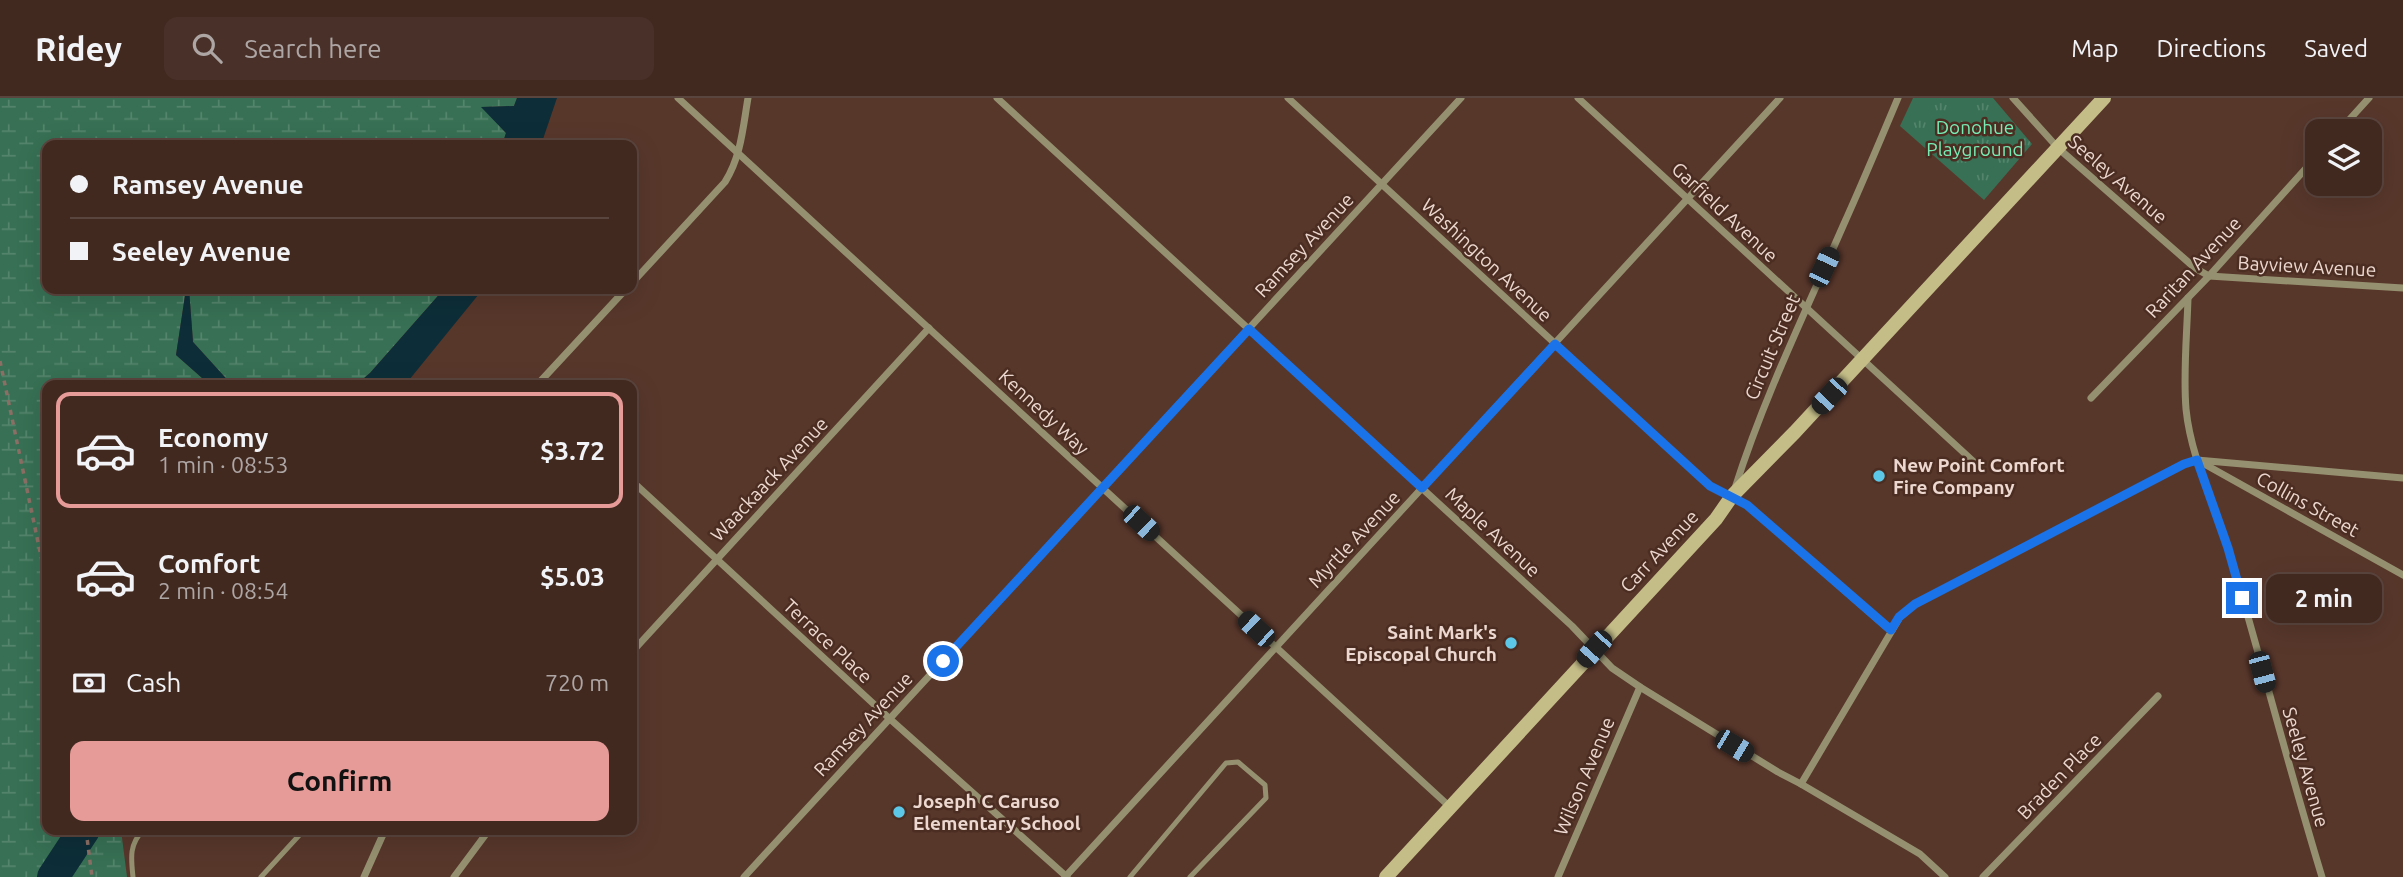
<!DOCTYPE html>
<meta charset="utf-8">
<style>
:root{--surface:#422920;--page:#493129;--text:#f1f3f6;--muted:#aea6a5;--line:#5a453e;--accent:#e69b98}
body{margin:0;font-family:Ubuntu,sans-serif;background:var(--page);color:var(--text);height:100vh;display:flex;flex-direction:column;font-size:26px;white-space:nowrap}
*{box-sizing:border-box;margin:0}
p{font-size:23px;color:var(--muted)}
.icon{flex:none;width:38px;height:38px;fill:none;stroke:currentColor;stroke-width:2;stroke-linecap:round;stroke-linejoin:round}
.map{position:relative;flex:1;overflow:hidden}
.details{position:absolute;left:42px;top:282px;width:595px;height:455px;display:flex;flex-direction:column;background:var(--surface);border-radius:14px;box-shadow:0 7px 28px #0002,0 0 0 2px var(--line)}
.details>*{flex:none}
.top-card{position:absolute;left:42px;top:42px;width:595px;height:154px;border-radius:14px;box-shadow:0 7px 28px #0002,0 0 0 2px var(--line);display:grid;align-content:center;height:154px;padding:0 28px;background:var(--surface)}
.fabs{position:absolute;left:2305px;top:21px;display:grid;gap:14px}
.fabs a{display:grid;place-items:center;width:77px;height:77px;border-radius:14px;background:var(--surface);box-shadow:0 7px 28px #0002,0 0 0 2px var(--line);font-size:35px}
.end{position:absolute;width:32px;height:32px;margin:-16px;border:9px solid #1a73e8;background:#fff;box-shadow:0 0 0 4px #fff}
.from{border-radius:50%}
.bubble{position:absolute;height:49px;border-radius:14px;background:var(--surface);box-shadow:0 7px 28px #0002,0 0 0 2px var(--line);font-size:23px;font-weight:600;line-height:49px;text-align:center}
.car{position:absolute;width:21px;height:42px;margin:-21px -10px;border-radius:9px;box-shadow:0 0 5px 2px #0007;background:linear-gradient(#222 24%,#8ab4d8 0 40%,#222 0 76%,#8ab4d8 0 86%,#222 0)}
.top-card b{display:flex;align-items:center;gap:24px;height:66px;font-size:26px}
.top-card b+b{border-top:2px solid var(--line)}
.top-card i{width:18px;height:18px;background:var(--text)}
ul{padding:12px 0 0;list-style:none}
li{display:flex;align-items:center;gap:21px;height:116px;margin:0 14px 10px;padding:0 14px;border:4px solid transparent;border-radius:14px}
li div{flex:1}
li b{display:block;font-size:26px}
li em{font-style:normal;font-weight:600}
li.on{border-color:var(--accent)}
li>.icon{width:63px;height:63px;stroke-width:1.5}
.pay{display:flex;align-items:center;gap:18px;height:77px;padding:0 28px;font-size:26px}
.pay p{margin-inline-start:auto}
.primary-button{display:flex;gap:14px;margin-top:auto;padding:14px 28px}
.primary-button a{flex:1;height:80px;border-radius:14px;background:var(--accent);color:#111;font-size:28px;font-weight:600;line-height:80px;text-align:center}
header{display:flex;align-items:center;gap:42px;box-sizing:border-box;height:98px;padding:0 35px;background:var(--surface);border-bottom:2px solid var(--line)}
header strong{font-size:33px}
nav{display:flex;gap:38px;margin-inline-start:auto;font-size:24px}
.search{width:490px;height:63px;background:var(--page);display:flex;align-items:center;gap:18px;box-sizing:border-box;padding:0 24px;border-radius:14px;color:var(--muted);font-size:26px}
.map>svg:first-child{display:block}
.grass{fill:url(#grass-tufts)}
.wetland{fill:url(#wetland-marsh)}
.water{fill:#0d2e38}
.lines{fill:none;stroke-linecap:round;stroke-linejoin:round}
.river{stroke:#0d2e38;stroke-width:32}
.path{stroke:#8b6e64;stroke-width:3.5;stroke-dasharray:5 5;stroke-linecap:butt}
.lane{stroke:#959170;stroke-width:5}
.street{stroke:#959170;stroke-width:7}
.secondary{stroke:#c4bd88;stroke-width:14}
.route{stroke:#1a73e8;stroke-width:9}
.poi-dot{fill:#5dc7e8;stroke:#4c2d21;stroke-width:2.5}
.labels{text-anchor:middle;dominant-baseline:central;stroke-width:5;stroke-linejoin:round;paint-order:stroke}
.park-label{font-size:19px;fill:#76ecb4;stroke:#4c2d21}
.street-label{font-size:19px;fill:#ecd8d0;stroke:#4c2d21}
.poi-label{font-size:19px;font-weight:bold;fill:#ecd8d0;stroke:#4c2d21;text-anchor:start}
</style>
<header>
<strong>Ridey</strong>
<div class="search"><svg class="icon" aria-label="search" viewBox="0 0 24 24"><circle cx="10" cy="10" r="6"/><path d="M15 15l6 6"/></svg>Search here</div>
<nav><a>Map</a><a>Directions</a><a>Saved</a></nav>
</header>
<div class="map">
<svg width="2403" height="779" viewBox="0 0 2403 779">
<defs>
<pattern id="grass-tufts" width="24" height="20" patternUnits="userSpaceOnUse" patternTransform="scale(1.75)"><rect width="24" height="20" fill="#377054"/><path d="M3 7l-1-3M5 7V3M7 7l1-3M15 17l-1-3M17 17v-4M19 17l1-3" fill="none" stroke="#54846c"/></pattern>
<pattern id="wetland-marsh" width="20" height="14" patternUnits="userSpaceOnUse" patternTransform="scale(1.75)"><rect width="20" height="14" fill="#377054"/><path d="M1 5h8M5 5V1M11 12h8M15 12V8" fill="none" stroke="#54846c"/></pattern>
</defs>
<rect width="100%" height="100%" fill="#58372b"/>
<polygon class="grass" points="1913,0 1993,0 2032,46 1984,102 1900,28"/>
<g class="wetland">
<polygon points="0,0 517,0 514,8 482,9 506,35 502,47 47,47 47,191 186,191 176,257 210,287 47,287 47,732 121,732 127,779 0,779"/>
<polygon points="189,191 444,191 370,275 356,287 232,287 193,244"/>
</g>
<g class="water">
<polygon points="517,0 557,0 541,47 502,47 506,35 481,9 514,8"/>
<polygon points="186,191 189,191 193,244 232,287 210,287 176,257"/>
<polygon points="444,191 483,191 405,287 356,287 370,275"/>
</g>
<g class="lines">
<polyline class="river" points="53,779 84,732"/>
<g class="path">
<polyline points="0,263 47,487"/>
<polyline points="86,732 92,779"/>
</g>
<g class="lane">
<path d="M 133,779 C 131,760 129,747 143,732"/>
<polyline points="261,779 304,732"/>
<polyline points="1130,779 1226,665 1238,664 1265,687 1266,700 1190,779"/>
</g>
<g class="street">
<polyline points="678,0 1450,709"/>
<polyline points="997,0 1572,528 1612,570 1640,589 1778,674 1801,686 1920,756 1945,779"/>
<polyline points="1288,0 1710,388 1747,407 1890,532"/>
<polyline points="1578,0 1974,364"/>
<polyline points="2013,0 2058,50 2195,170 2209,178 2403,190"/>
<polyline points="2339,33 2369,0"/>
<path d="M 632,185 L 725,84 C 741,59 743,29 748,0"/>
<path d="M 2188,200 C 2187,236 2183,275 2186,311 C 2191,361 2215,406 2229,453 C 2261,561 2289,671 2322,779"/>
<polyline points="537,287 626,191"/>
<polyline points="2091,300 2209,178 2317,58"/>
<polyline points="2199,363 2403,477"/>
<polyline points="632,383 890,621 1067,779"/>
<path d="M 1735,390 C 1764,299 1805,215 1843,128 C 1862,86 1880,43 1898,0"/>
<polyline points="632,554 929,230"/>
<polyline points="1801,686 1900,519 1915,506 2184,366 2197,362 2403,380"/>
<polyline points="364,779 385,732"/>
<polyline points="454,779 489,732"/>
<polyline points="744,779 1461,0"/>
<polyline points="1065,779 1780,0"/>
<polyline points="1558,779 1640,589"/>
<polyline points="1983,779 2158,598"/>
</g>
<polyline class="secondary" points="1386,779 1716,421 1732,398 1795,334 2104,0"/>
</g>
<g class="lines">
<polyline class="route" points="943,563 1249,231 1422,390 1555,246 1710,388 1747,407 1891,532 1899,519 1915,506 2184,366 2197,362 2228,450 2242,500"/>
</g>
<g class="poi-dot">
<circle cx="1879" cy="378" r="7"/>
<circle cx="1511" cy="545" r="7"/>
<circle cx="899" cy="714" r="7"/>
</g>
<g class="labels">
<g class="park-label">
<text x="1975" y="29">Donohue<tspan x="1975" dy="22">Playground</tspan></text>
</g>
<g class="street-label">
<text transform="translate(2118 81) rotate(41)">Seeley Avenue</text>
<text transform="translate(1725 114) rotate(43)">Garfield Avenue</text>
<text transform="translate(1304 147) rotate(-47)">Ramsey Avenue</text>
<text transform="translate(1487 162) rotate(43)">Washington Avenue</text>
<text transform="translate(2307 168) rotate(3)">Bayview Avenue</text>
<text transform="translate(2193 169) rotate(-47)">Raritan Avenue</text>
<text transform="translate(1772 249) rotate(-67)">Circuit Street</text>
<text transform="translate(1044 314) rotate(43)">Kennedy Way</text>
<text transform="translate(769 381) rotate(-47)">Waackaack Avenue</text>
<text transform="translate(2308 406) rotate(29)">Collins Street</text>
<text transform="translate(1493 434) rotate(43)">Maple Avenue</text>
<text transform="translate(1354 441) rotate(-47)">Myrtle Avenue</text>
<text transform="translate(1659 453) rotate(-47)">Carr Avenue</text>
<text transform="translate(828 543) rotate(43)">Terrace Place</text>
<text transform="translate(863 626) rotate(-47)">Ramsey Avenue</text>
<text transform="translate(2306 669) rotate(74)">Seeley Avenue</text>
<text transform="translate(1584 678) rotate(-67)">Wilson Avenue</text>
<text transform="translate(2059 678) rotate(-46)">Braden Place</text>
</g>
<g class="poi-label">
<text x="1893" y="367">New Point Comfort<tspan x="1893" dy="22">Fire Company</tspan></text>
<text x="1497" y="534" text-anchor="end">Saint Mark's<tspan x="1497" dy="22">Episcopal Church</tspan></text>
<text x="913" y="703">Joseph C Caruso<tspan x="913" dy="22">Elementary School</tspan></text>
</g>
</g>
</svg>
<div class="fabs">
<a><svg class="icon" aria-label="layers" viewBox="0 0 24 24"><path d="M12 4l9 5-9 5-9-5zM3 14l9 5 9-5"/></svg></a>
</div>
<i class="end from" style="left:943px;top:563px"></i>
<i class="end" style="left:2242px;top:500px"></i>
<div class="bubble" style="left:2266px;top:476px;width:116px">2 min</div>
<i class="car" style="left:1824px;top:169px;rotate:25deg"></i>
<i class="car" style="left:1829px;top:298px;rotate:223deg"></i>
<i class="car" style="left:1141px;top:425px;rotate:133deg"></i>
<i class="car" style="left:1256px;top:531px;rotate:313deg"></i>
<i class="car" style="left:1594px;top:551px;rotate:222deg"></i>
<i class="car" style="left:2262px;top:574px;rotate:165deg"></i>
<i class="car" style="left:1734px;top:648px;rotate:121deg"></i>
<div class="top-card">
<b><i class="from"></i>Ramsey Avenue</b>
<b><i></i>Seeley Avenue</b>
</div>
<section class="details">
<ul>
<li class="on"><svg class="icon" aria-label="car" viewBox="0 0 24 24"><path d="M5 17H2v-5l4-1 3-4h7l3 4 3 1v5h-3M9 17h6M6 11h13"/><circle cx="7" cy="17" r="2"/><circle cx="17" cy="17" r="2"/></svg><div><b>Economy</b><p>1 min · 08:53</p></div><em>$3.72</em></li>
<li><svg class="icon" aria-label="car" viewBox="0 0 24 24"><path d="M5 17H2v-5l4-1 3-4h7l3 4 3 1v5h-3M9 17h6M6 11h13"/><circle cx="7" cy="17" r="2"/><circle cx="17" cy="17" r="2"/></svg><div><b>Comfort</b><p>2 min · 08:54</p></div><em>$5.03</em></li>
</ul>
<div class="pay"><svg class="icon" aria-label="cash" viewBox="0 0 24 24"><path d="M3 7h18v10H3z"/><circle cx="12" cy="12" r="2"/></svg>Cash<p>720 m</p></div>
<div class="primary-button"><a>Confirm</a></div>
</section>
</div>
